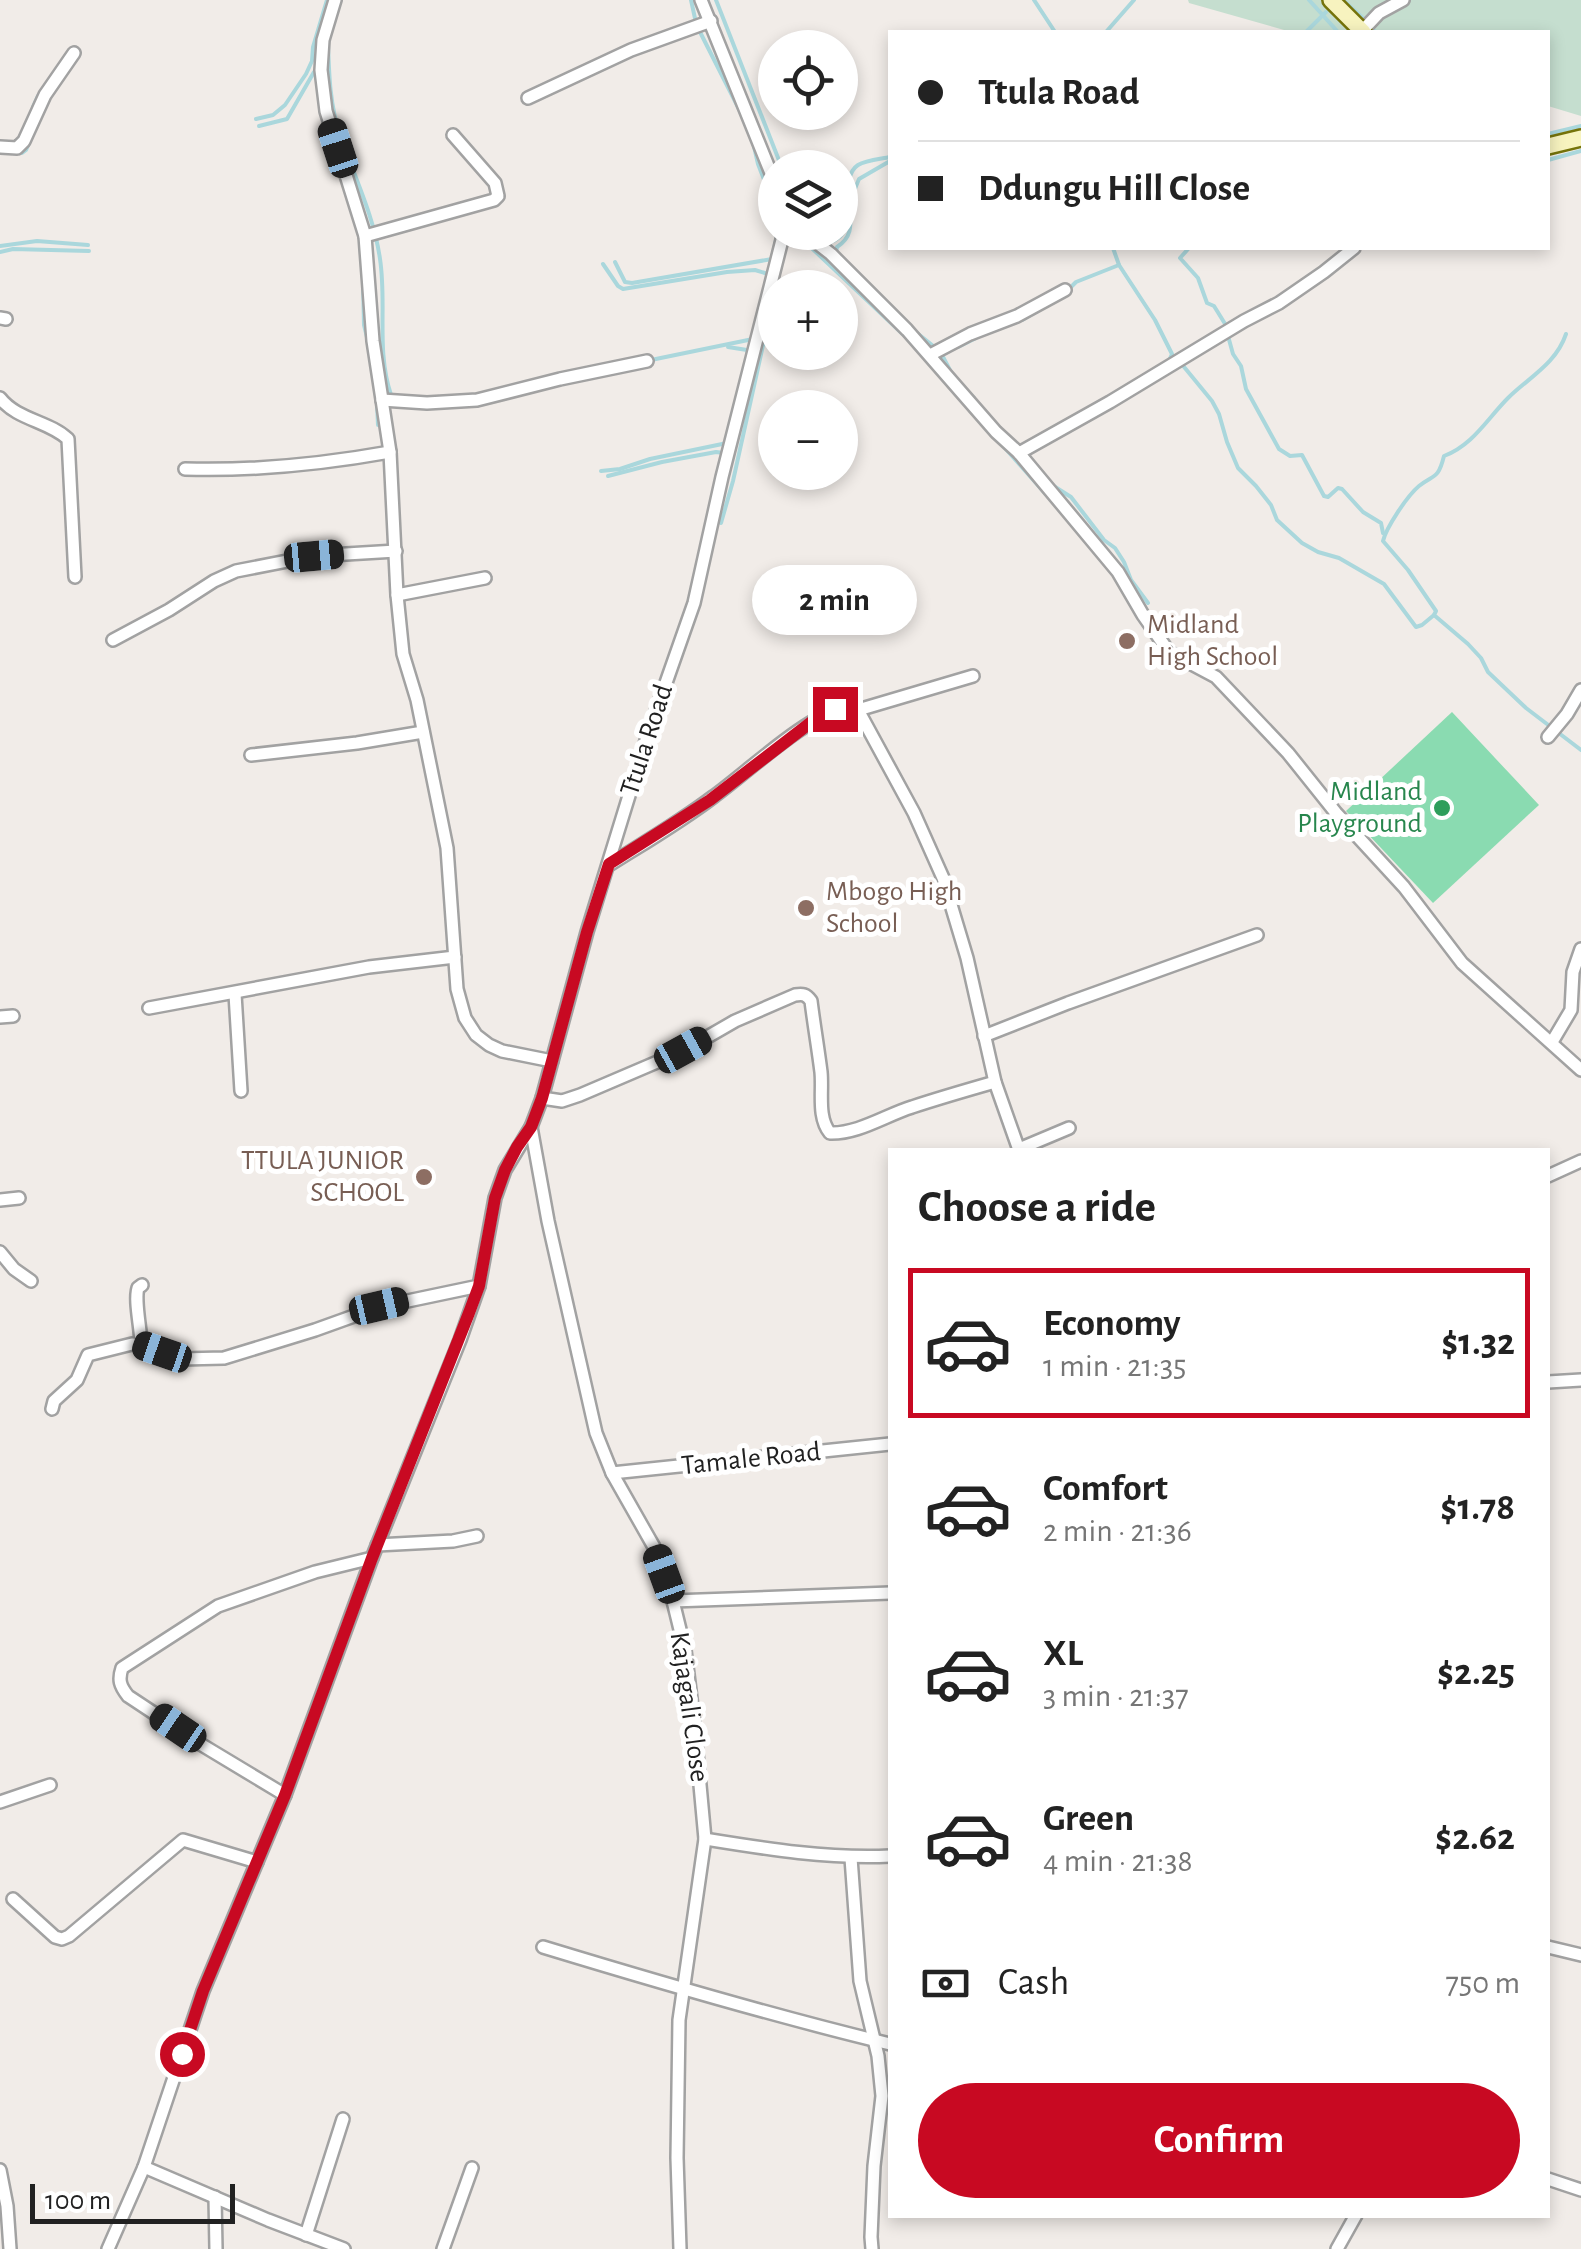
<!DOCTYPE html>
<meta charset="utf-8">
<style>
:root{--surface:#fff;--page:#f2f2f2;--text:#222;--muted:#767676;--line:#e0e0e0;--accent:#c80922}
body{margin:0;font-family:"Alegreya Sans",sans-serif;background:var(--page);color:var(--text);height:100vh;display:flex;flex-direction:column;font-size:38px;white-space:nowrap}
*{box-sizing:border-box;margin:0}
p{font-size:32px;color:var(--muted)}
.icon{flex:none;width:55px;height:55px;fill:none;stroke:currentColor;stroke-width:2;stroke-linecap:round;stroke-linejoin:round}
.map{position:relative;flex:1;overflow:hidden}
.details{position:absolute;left:888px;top:1148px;width:662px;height:1070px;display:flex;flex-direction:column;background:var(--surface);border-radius:0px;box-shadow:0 5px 15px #0003}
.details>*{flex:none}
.top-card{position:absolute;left:888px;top:30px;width:662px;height:220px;border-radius:0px;box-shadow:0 5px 15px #0003;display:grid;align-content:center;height:220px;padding:0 30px;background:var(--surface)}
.fabs{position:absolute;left:758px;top:30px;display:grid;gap:20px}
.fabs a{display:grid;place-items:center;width:100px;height:100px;border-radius:50%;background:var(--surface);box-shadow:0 5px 15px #0003;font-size:50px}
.scale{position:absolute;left:30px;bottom:25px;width:205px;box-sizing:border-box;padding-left:10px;border:5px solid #212121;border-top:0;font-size:28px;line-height:35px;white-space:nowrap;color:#212121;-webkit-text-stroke:8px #fff;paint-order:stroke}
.end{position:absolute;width:45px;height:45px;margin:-22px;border:12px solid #c80922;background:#fff;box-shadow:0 0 0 5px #fff}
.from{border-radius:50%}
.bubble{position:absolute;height:70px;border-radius:35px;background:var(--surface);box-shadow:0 5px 15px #0003;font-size:32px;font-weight:700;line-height:70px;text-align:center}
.car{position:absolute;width:30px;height:60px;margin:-30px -15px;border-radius:12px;box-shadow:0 0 8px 2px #0007;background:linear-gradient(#222 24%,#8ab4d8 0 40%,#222 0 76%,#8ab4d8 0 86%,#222 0)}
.top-card b{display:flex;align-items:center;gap:35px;height:95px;font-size:38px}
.top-card b+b{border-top:2px solid var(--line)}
.top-card i{width:25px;height:25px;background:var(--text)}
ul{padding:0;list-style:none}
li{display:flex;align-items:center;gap:30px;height:150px;margin:0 20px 15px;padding:0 10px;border:5px solid transparent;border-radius:0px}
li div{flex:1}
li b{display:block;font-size:38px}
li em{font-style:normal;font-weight:700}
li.active{border-color:var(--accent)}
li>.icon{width:90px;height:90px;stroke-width:1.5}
h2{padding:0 30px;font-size:45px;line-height:120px}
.pay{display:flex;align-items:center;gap:25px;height:110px;padding:0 30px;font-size:38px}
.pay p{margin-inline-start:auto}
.button{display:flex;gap:20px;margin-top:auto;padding:20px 30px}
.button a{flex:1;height:115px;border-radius:60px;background:var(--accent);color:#fff;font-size:40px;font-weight:700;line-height:115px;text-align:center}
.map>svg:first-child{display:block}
.wetland{fill:#c5decf}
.pitch{fill:#8adbb1}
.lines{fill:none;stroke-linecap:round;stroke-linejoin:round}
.stream{stroke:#aad7dc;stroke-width:4}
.street-casing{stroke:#a2a2a2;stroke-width:16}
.secondary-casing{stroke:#75730a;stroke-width:20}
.street{stroke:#fff;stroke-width:11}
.secondary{stroke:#f7f3bf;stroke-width:15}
.route{stroke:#c80922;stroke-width:12}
.education-dot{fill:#8d6e63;stroke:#fff;stroke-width:4}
.leisure-dot{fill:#2e9e5b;stroke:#fff;stroke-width:4}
.labels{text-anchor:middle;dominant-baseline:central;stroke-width:10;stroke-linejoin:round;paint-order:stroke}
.education-label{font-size:28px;fill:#785e54;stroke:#fff;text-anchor:start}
.street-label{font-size:28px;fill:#212121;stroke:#fff}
.leisure-label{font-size:28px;fill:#27864d;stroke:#fff;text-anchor:end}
</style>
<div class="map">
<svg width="1581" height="2249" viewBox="0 0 1581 2249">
<rect width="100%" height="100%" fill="#f1ece8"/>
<polygon class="wetland" points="1188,0 1581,0 1581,116 1548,106 1548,32 1291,32 1189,3"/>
<polygon class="pitch" points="1452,712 1539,805 1433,903 1346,811"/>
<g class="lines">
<g class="stream">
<polyline points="691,0 696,23"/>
<polyline points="716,0 782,168"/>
<polyline points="1034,0 1055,32"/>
<polyline points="1309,0 1338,32"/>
<polyline points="1343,0 1365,20"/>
<polyline points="699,30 744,119"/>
<polyline points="1106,32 1134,0"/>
<polyline points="1306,32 1326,12"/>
<polyline points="1376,32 1372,29 1376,24"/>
<path d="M 328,44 C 329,75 330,106 340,135 C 354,176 374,216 380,259 C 387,304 376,350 391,395"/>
<polyline points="316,73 320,103"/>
<polyline points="33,107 38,96"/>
<polyline points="256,119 273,115 285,105 306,74 312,61 313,47 327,0"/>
<polyline points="259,126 287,119 314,72"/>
<polyline points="325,127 337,165"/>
<polyline points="1548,134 1581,126"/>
<polyline points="753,142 758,164 775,208"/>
<polyline points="15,152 22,153 26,150 29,143"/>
<polyline points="1548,160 1581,151"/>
<polyline points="814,232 828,243"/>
<polyline points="785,239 794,234 801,238 908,339"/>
<polyline points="0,246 37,241 88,245"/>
<path d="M 832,248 L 828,243 C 866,233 835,180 858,165 C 866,160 881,159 890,157"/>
<polyline points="1113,248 1119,265 1155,320 1172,354 1169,361"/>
<polyline points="1189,248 1180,258 1198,278 1207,303 1214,306 1227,327"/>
<polyline points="0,252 13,249 89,251"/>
<path d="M 836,253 L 837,247 C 852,237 851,226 850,211 C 850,200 855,188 859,179 L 890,161"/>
<polyline points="772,257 778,232"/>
<polyline points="615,262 625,282 632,283 772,259"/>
<polyline points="603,264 618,286 623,289 727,272 755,270 768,274"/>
<polyline points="363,281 364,325 368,341"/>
<polyline points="1068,290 1076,282 1119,265"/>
<polyline points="1022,320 1053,302"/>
<polyline points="917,333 937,349"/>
<path d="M 1566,334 C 1556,364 1528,378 1508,398 C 1487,419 1473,445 1444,456 C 1438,480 1434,474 1419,486 C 1407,496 1386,528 1383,541 L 1408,570 L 1436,611 L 1434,615 L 1468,644 L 1481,658 L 1488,672 L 1526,708 L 1581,750"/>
<polyline points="1228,336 1233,354 1241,366 1246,389 1279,449 1290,456 1302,455 1324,496 1328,497 1338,488 1342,489 1363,512 1381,523 1383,533"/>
<polyline points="728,347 747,350 748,356"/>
<polyline points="958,347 976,338"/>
<polyline points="941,353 953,376"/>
<polyline points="651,360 753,339"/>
<polyline points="1180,362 1212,401 1219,414 1227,442 1238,468 1256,486 1271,505 1277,520 1302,543 1318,552 1339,558 1384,584 1416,627 1422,625 1434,615"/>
<polyline points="960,383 974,398"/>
<polyline points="377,404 378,425"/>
<polyline points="997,439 1060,510"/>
<polyline points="601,471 620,469 650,459 727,443"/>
<polyline points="608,476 662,462 716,452 724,453"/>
<polyline points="1052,485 1071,497 1104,540 1115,548 1124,562 1131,580 1148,603"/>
<polyline points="721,523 733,481 775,291"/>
</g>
<defs>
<g id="street">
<polyline points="335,0 323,40 321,70 326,111 365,236 373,341 390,452 397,595 403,654 417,700 447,848 457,989 465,1018 476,1035 489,1045 502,1051 552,1061"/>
<polyline points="701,0 775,183"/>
<polyline points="1362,31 1379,13 1403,0"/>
<polyline points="528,98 631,50 711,21"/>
<polyline points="0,147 17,148 24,141 45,95 74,53"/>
<polyline points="803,232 831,254 907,330 996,432 1019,453 1118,572 1143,615 1169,652 1216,677 1288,753 1336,813 1404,887 1462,963 1581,1070"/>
<polyline points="365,236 494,200 498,196 495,183 453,135"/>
<polyline points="0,318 6,319"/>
<polyline points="930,355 970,334 1017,316 1065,290"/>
<path d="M 0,398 C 17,420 49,421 68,439 L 75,577"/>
<polyline points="382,400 427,403 477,400 560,379 647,361"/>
<polyline points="1019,453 1110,402 1244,321 1279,303 1324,272 1354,248"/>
<path d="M 185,469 C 253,471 323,464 390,452"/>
<polyline points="397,595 485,578"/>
<polyline points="113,640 169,610 214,581 236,571 313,556 396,551"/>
<polyline points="858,710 973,676"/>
<polyline points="1548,737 1567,714 1581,690"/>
<polyline points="251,755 357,743 423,732"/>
<path d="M 609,865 C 644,843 680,822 713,797 C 750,770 805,717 848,705 L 858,710 L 914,813 L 943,878 L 967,958 L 995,1082 L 1019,1150"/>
<polyline points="235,994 241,1091"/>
<polyline points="149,1008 369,967 455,957"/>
<polyline points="0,1017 13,1016"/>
<polyline points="984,1036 1068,1003 1257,935"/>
<polyline points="1552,1042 1571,1010 1573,972 1581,949"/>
<path d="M 542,1098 L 562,1101 L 580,1095 L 683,1051 L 735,1021 L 795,995 C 803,994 806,994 811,1001 C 814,1025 818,1048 821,1072 C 823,1092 817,1117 830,1133 C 858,1134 886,1115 912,1107 C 939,1098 967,1090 995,1082"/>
<polyline points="531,1127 548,1221 596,1433 612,1473 654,1547 673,1601 685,1650 695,1731 705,1839 679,2020 677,2158 680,2249"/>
<polyline points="1019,1149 1069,1128"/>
<polyline points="1548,1176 1581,1161"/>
<polyline points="0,1200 19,1198"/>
<polyline points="0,1252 14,1269 31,1281"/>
<path d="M 141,1345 C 141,1328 134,1301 138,1288 L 142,1285"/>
<polyline points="1548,1382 1581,1380"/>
<polyline points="52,1409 54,1401 77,1380 88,1355 132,1344 141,1345 182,1359 224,1358 315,1330 379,1307 479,1286"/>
<polyline points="612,1473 890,1444"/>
<polyline points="377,1545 453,1541 477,1536"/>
<polyline points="673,1601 890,1593"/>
<path d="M 285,1795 L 202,1745 L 128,1696 C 120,1686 118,1680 122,1668 L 218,1606 L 315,1572 L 372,1558"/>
<polyline points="0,1802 50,1785"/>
<path d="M 705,1839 C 767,1849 828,1859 890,1856"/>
<polyline points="851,1858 860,1981 878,2056 882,2096 874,2166 871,2237 872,2249"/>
<polyline points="13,1899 55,1937 62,1939 69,1936 183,1840 257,1862"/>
<path d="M 543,1947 C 658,1982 773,2016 890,2044"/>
<polyline points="1548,1947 1581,1955"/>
<polyline points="144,2167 268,2220 344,2249"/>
<polyline points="0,2170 7,2206 10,2249"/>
<polyline points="1548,2179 1581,2190"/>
<polyline points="215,2197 216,2249"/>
<polyline points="306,2235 343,2119"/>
<polyline points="108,2249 144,2167 203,1991 285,1795 372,1558 460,1340 479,1286 495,1198 505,1170 531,1127 542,1098 587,932 648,734 694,603 722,477 784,232"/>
<polyline points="443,2249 472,2168"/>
<polyline points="1337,2249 1356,2215"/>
</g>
<g id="secondary">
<polyline points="1331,0 1363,32"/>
<polyline points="1548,146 1581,138"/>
</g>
</defs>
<use href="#street" class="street-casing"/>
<use href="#secondary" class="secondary-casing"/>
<use href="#street" class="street"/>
<use href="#secondary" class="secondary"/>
</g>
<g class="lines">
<polyline class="route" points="182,2054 203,1991 285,1795 372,1558 469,1313 479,1286 495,1198 505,1170 517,1147 531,1127 542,1098 587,932 609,864 710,800 814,720 835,709"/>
</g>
<g class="education-dot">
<circle cx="1127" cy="641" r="10"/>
<circle cx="806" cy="908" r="10"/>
<circle cx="424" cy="1177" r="10"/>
</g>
<circle class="leisure-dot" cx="1442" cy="808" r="10"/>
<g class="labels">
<g class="education-label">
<text x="1147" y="625">Midland<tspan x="1147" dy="32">High School</tspan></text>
<text x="826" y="892">Mbogo High<tspan x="826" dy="32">School</tspan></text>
<text x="404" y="1161" text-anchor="end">TTULA JUNIOR<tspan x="404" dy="32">SCHOOL</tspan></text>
</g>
<g class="street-label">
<text transform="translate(647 740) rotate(-72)">Ttula Road</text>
<text transform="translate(751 1459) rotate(-6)">Tamale Road</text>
<text transform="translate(689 1707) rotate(82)">Kajagali Close</text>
</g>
<g class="leisure-label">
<text x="1422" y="792">Midland<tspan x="1422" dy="32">Playground</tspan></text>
</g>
</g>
</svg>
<div class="fabs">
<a><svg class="icon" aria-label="locate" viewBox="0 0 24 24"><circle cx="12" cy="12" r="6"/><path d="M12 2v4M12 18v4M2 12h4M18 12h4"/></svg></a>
<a><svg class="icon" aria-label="layers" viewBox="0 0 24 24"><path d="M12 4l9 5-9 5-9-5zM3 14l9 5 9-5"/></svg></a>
<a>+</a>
<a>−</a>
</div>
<div class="scale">100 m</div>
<i class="end from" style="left:182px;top:2054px"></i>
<i class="end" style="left:835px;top:709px"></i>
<div class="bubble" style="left:752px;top:565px;width:165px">2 min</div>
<i class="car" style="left:338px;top:148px;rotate:342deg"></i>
<i class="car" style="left:314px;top:556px;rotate:85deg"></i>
<i class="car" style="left:683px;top:1050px;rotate:61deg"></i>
<i class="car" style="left:379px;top:1306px;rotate:77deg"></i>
<i class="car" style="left:162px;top:1352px;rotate:289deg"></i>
<i class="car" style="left:664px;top:1574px;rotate:340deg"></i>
<i class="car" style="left:178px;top:1728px;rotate:304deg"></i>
<div class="top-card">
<b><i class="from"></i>Ttula Road</b>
<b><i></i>Ddungu Hill Close</b>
</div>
<section class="details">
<h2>Choose a ride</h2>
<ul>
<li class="active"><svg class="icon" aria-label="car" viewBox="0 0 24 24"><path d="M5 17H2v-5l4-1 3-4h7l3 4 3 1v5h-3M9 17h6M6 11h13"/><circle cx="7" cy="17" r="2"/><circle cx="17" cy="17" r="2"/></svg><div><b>Economy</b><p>1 min · 21:35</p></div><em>$1.32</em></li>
<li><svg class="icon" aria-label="car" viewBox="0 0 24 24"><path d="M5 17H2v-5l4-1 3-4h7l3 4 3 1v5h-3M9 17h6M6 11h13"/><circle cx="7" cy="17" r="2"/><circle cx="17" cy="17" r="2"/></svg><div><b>Comfort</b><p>2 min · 21:36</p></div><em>$1.78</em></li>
<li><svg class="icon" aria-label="car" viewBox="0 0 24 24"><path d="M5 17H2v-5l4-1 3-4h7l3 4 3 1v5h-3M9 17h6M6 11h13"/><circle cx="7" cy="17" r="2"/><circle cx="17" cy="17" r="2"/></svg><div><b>XL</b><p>3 min · 21:37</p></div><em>$2.25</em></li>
<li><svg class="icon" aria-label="car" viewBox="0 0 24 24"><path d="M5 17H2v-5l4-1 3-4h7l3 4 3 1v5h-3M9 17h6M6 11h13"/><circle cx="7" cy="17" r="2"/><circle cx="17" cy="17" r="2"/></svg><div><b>Green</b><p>4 min · 21:38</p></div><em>$2.62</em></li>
</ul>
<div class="pay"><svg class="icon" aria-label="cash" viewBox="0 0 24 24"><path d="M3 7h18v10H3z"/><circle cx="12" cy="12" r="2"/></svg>Cash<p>750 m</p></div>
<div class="button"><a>Confirm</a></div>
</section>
</div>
